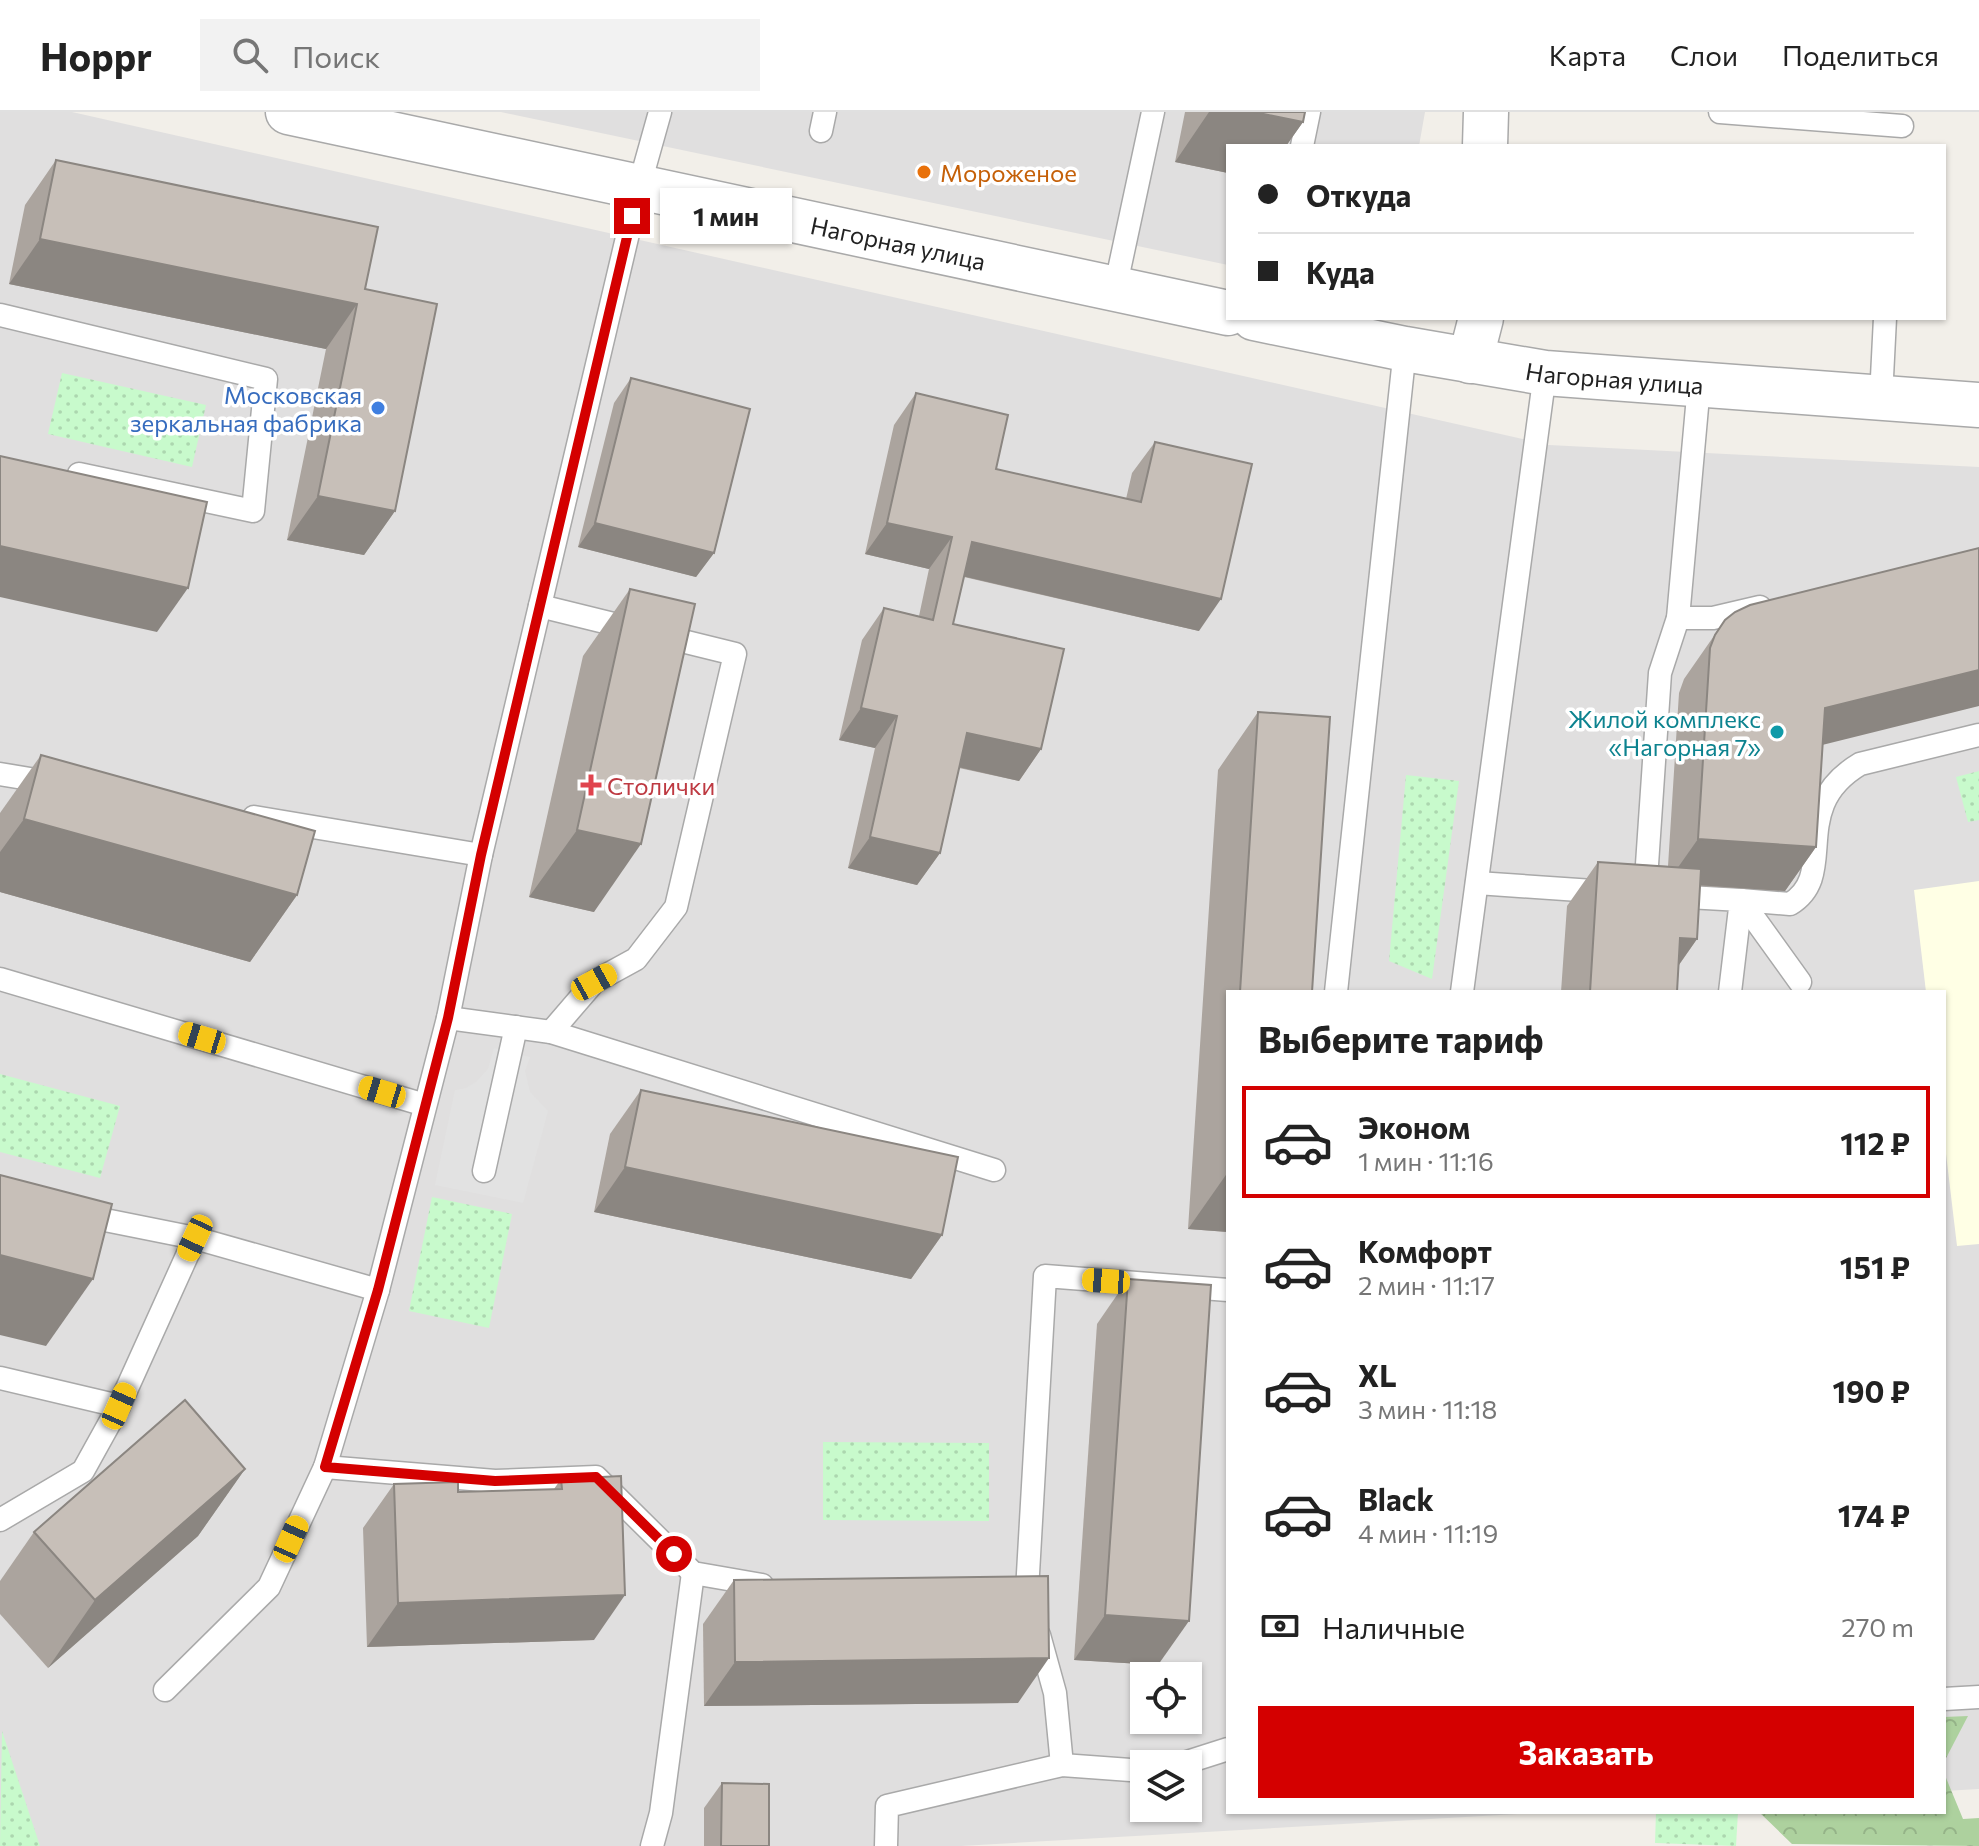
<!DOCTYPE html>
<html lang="ru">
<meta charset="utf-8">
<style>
:root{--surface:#fff;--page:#f2f2f2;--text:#222;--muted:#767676;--line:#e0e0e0;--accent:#d40000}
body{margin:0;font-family:Commissioner,sans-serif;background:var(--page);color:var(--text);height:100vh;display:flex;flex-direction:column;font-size:30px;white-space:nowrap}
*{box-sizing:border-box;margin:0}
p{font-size:26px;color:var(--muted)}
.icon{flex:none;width:44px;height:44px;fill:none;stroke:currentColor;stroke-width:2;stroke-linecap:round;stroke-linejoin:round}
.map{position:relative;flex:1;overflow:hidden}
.side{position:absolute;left:1226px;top:878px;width:720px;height:824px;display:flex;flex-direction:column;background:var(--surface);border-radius:0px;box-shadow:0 2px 6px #0004}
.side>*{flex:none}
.top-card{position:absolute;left:1226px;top:32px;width:720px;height:176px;border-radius:0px;box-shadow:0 2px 6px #0004;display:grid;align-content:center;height:176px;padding:0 32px;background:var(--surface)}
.fabs{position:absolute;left:1130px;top:1550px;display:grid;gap:16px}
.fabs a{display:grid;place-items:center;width:72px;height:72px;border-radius:0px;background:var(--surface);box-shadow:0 2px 6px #0004;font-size:40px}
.end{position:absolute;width:36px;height:36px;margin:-18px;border:10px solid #d40000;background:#fff;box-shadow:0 0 0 4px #fff}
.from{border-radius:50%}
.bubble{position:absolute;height:56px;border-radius:0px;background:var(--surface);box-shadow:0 2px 6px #0004;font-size:26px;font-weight:700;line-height:56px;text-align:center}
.car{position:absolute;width:24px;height:48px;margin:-24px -12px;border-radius:10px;box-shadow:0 0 6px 2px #0007;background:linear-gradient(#f5c518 24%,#345 0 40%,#f5c518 0 76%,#345 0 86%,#f5c518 0)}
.top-card b{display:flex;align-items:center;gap:28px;height:76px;font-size:30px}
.top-card b+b{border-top:2px solid var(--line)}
.top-card i{width:20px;height:20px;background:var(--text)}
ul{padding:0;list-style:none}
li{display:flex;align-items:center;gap:24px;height:112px;margin:0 16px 12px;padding:0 16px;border:4px solid transparent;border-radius:0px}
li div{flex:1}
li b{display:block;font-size:30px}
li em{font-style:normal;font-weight:700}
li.current{border-color:var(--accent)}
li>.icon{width:72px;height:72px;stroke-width:1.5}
h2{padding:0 32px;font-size:36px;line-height:96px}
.pay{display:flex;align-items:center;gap:20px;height:88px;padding:0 32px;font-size:30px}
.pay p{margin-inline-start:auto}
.cta{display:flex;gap:16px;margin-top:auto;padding:16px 32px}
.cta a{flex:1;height:92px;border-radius:0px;background:var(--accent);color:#fff;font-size:32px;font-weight:700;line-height:92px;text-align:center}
header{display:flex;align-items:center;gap:48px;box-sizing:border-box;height:112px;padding:0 40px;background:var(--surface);border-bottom:2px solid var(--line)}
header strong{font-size:38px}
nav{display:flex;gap:44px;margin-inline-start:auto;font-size:28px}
.search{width:560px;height:72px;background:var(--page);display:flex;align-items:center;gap:20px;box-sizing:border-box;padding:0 28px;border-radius:0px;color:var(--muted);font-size:30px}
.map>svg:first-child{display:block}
.residential{fill:#e0dfdf;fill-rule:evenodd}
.education{fill:#ffffe5}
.forest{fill:url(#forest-crowns)}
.park{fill:url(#park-dots)}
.parking{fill:#e2e2e2}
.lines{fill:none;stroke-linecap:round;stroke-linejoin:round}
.service-casing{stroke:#a9a9a9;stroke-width:25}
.minor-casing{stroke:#a9a9a9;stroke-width:47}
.tertiary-casing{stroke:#a9a9a9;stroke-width:47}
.service{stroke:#fff;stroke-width:22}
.minor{stroke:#fff;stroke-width:44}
.tertiary{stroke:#fff;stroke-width:44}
.wall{fill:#aba49e}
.shaded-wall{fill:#8b8681}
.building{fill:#c7bfb8;stroke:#8b8681;stroke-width:2}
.route{stroke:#d40000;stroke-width:10}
.food-dot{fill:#e8710a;stroke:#fff;stroke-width:3}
.shop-dot{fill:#3f7fe0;stroke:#fff;stroke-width:3}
.culture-dot{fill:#0f9aa8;stroke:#fff;stroke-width:3}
.health-dot{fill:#e0444e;stroke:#fff;stroke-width:3}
.labels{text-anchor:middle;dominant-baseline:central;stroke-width:7;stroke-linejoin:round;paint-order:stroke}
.food-label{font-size:24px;fill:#c56008;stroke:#fff;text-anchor:start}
.street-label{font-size:24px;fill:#222;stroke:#fff}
.shop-label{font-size:24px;fill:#366cbe;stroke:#fff;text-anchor:end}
.culture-label{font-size:24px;fill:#0d838f;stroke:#fff;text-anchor:end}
.health-label{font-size:24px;fill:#be3a42;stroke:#fff;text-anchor:start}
</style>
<header>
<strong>Hoppr</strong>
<div class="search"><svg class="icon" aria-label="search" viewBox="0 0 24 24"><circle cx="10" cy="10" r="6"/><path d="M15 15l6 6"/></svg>Поиск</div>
<nav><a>Карта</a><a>Слои</a><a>Поделиться</a></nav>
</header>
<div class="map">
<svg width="1979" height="1734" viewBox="0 0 1979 1734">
<defs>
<pattern id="forest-crowns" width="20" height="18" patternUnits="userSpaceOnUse" patternTransform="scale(2)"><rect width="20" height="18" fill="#add19e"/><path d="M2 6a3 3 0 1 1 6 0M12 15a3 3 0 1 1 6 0" fill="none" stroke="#95b388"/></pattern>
<pattern id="park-dots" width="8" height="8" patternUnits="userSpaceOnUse" patternTransform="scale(2)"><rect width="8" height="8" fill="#c8facc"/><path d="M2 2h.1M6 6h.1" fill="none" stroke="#acd6af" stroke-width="1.8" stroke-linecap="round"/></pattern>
</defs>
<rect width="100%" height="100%" fill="#f2efe9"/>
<g class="residential">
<path d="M 0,0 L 72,0 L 1549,333 L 1979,355 L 1979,1677 L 1944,1679 L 1944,880 L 1228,880 L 1228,1700 L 1554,1700 L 961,1734 L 0,1734 ZM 1144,1564 L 1188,1564 L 1188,1608 L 1144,1608 ZM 1144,1652 L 1188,1652 L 1188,1696 L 1144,1696 Z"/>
<polygon points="501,0 1425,0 1419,34 1228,34 1228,153"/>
</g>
<polygon class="education" points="1979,769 1979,1132 1957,1134 1944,1025 1944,880 1926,880 1914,778"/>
<g class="forest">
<polygon points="1968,1604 1944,1650 1944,1605"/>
<polygon points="1944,1661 1963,1707 1979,1706 1979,1734 1792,1732 1759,1700 1944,1700"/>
</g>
<g class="park">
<polygon points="62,261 206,293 192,355 48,322"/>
<polygon points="1979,659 1979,708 1968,710 1956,665"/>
<polygon points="1406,663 1459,669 1432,867 1389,849"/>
<polygon points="0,962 120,994 100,1066 0,1040"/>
<polygon points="432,1085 512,1102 489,1216 409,1199"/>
<polygon points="823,1330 989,1331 989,1409 823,1408"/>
<polygon points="2,1619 40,1734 0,1734"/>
<polygon points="1656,1700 1738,1700 1736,1734 1655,1731"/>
</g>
<polygon class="parking" points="494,936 530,945 525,959 530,980 548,999 523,1091 435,1073 455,978 466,976 476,970 488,957"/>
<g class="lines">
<defs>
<g id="service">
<polyline points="1720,0 1902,14"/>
<polyline points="821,19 825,0"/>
<polyline points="1302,34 1309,0"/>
<polyline points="1115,177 1153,0"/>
<polyline points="0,203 266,267 253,399 79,362"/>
<polyline points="1881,285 1885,206"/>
<polyline points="540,494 735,542 676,795 636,847 594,870 551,920"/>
<polyline points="1678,506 1713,506 1760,495"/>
<polyline points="0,662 54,671"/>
<polyline points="254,705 481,743"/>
<polyline points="1477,771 1608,780"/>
<polyline points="1645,782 1660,561 1678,506 1699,273"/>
<polyline points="1670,784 1741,788 1730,880"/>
<path d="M 1741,788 L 1790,792 C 1840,762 1786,696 1860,652 L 1979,623"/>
<polyline points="1741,788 1800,870"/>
<polyline points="0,867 425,993"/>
<polyline points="1336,880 1405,237"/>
<polyline points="1462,880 1545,261"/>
<polyline points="448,906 551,920 994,1058"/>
<polyline points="484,1059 516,915"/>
<polyline points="80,1103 195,1126 378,1178"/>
<polyline points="0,1266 119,1294"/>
<polyline points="325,1355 495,1369 596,1365 693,1461 762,1473"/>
<polyline points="0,1408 83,1359 119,1294 195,1126"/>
<polyline points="1012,1479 1027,1479 1045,1164 1228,1178"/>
<polyline points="1039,1523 1055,1581 1062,1653"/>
<polyline points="165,1578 269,1475 325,1355 378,1178 448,906 481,743 639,75 660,0"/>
<polyline points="1944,1587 1979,1585"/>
<polyline points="1181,1652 1228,1637"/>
<polyline points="652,1734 661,1701 693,1461"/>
<polyline points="886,1734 887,1694 1062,1653 1144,1659"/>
</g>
<g id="minor">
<polyline points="1485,34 1486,0"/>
<polyline points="1470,249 1481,206"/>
</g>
<g id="tertiary">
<path id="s1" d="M 288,0 L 1228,201"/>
<path id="s2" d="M 1254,206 L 1405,237 L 1545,261 L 1979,293"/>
</g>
</defs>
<use href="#service" class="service-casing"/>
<use href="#minor" class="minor-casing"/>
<use href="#tertiary" class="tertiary-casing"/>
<use href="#service" class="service"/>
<use href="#minor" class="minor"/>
<use href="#tertiary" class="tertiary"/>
</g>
<g class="wall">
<polygon points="1185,0 1305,0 1303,10 1286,34 1228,34 1228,61 1175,50"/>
<polygon points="56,48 365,177 395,399 364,443 287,428 326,237 9,172 25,93"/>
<polygon points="631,266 714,441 696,465 578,435 614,291"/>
<polygon points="916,281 996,357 1126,387 1132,361 1155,330 1199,519 964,465 953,512 1041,637 1019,669 959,656 940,741 917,773 848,756 875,636 839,628 862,528 884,496 919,504 929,457 865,442 894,313"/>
<polygon points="630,477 594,800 529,785 583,544"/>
<polygon points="1725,508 1823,633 1816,735 1785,779 1700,774 1697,827 1679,853 1677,880 1561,880 1567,794 1598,750 1668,754 1679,581 1684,567"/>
<polygon points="1258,600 1312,880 1228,880 1228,1120 1188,1117 1218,658"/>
<polygon points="41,643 297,783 250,850 0,780 0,701"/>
<polygon points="641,978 942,1123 911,1167 594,1100 610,1022"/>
<polygon points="1128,1167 1158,1553 1074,1548 1097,1212"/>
<polygon points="245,1357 198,1424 48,1556 0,1502 0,1469 34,1420"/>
<polygon points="561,1367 594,1528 367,1535 363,1416 394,1372 458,1380 554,1377"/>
<polygon points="734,1468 1018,1591 704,1594 703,1512"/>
<polygon points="722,1671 769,1734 704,1734 704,1696"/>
</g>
<g class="shaded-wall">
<polygon points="1209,0 1254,0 1303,10 1286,34 1228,34 1228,61 1175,50"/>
<polygon points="40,127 357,192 326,237 9,172"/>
<polygon points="318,384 395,399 364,443 287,428"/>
<polygon points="595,411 714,441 696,465 578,435"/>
<polygon points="887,411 952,425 929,457 865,442"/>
<polygon points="972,430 1221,487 1199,519 949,461"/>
<polygon points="0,434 188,476 157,520 0,485"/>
<polygon points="1979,558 1979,594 1794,640 1825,596"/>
<polygon points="861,596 897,604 875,636 839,628"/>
<polygon points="967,621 1041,637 1019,669 945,652"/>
<polygon points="24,707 297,783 250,850 0,780 0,740"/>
<polygon points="577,718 641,732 594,800 529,785"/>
<polygon points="870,725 940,741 917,773 848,756"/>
<polygon points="1698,727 1816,735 1785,779 1667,771"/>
<polygon points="1680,826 1697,827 1666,871"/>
<polygon points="625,1055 942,1123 911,1167 594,1100"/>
<polygon points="1228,1060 1228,1120 1188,1117"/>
<polygon points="0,1143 93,1167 46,1234 0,1223"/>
<polygon points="245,1357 198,1424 48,1556 95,1488"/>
<polygon points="625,1483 594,1528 367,1535 398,1491"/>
<polygon points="1105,1503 1189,1509 1158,1553 1074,1548"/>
<polygon points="1049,1546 1018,1591 704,1594 735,1550"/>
</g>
<g class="building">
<polygon points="1254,0 1305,0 1303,10"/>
<polygon points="56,48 378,115 365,177 437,192 395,399 318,384 357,192 40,127"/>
<polygon points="631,266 750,297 714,441 595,411"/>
<polygon points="916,281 1008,303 996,357 1141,390 1155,330 1252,352 1221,487 972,430 953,512 1064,537 1041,637 967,621 940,741 870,725 897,604 861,596 884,496 933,508 952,425 887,411"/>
<polygon points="0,344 207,390 188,476 0,434"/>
<polygon points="1979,436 1979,558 1825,596 1816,735 1698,727 1710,536 1715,523 1725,508 1735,500 1750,493"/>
<polygon points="630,477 695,492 641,732 577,718"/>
<polygon points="1258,600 1330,605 1312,880 1240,880"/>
<polygon points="41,643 315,719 297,783 24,707"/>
<polygon points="1598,750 1701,757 1697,827 1680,826 1677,880 1590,880"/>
<polygon points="641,978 958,1045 942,1123 625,1055"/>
<polygon points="0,1063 112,1092 93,1167 0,1143"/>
<polygon points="1128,1167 1211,1173 1189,1509 1105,1503"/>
<polygon points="185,1288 245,1357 95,1488 34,1420"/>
<polygon points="621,1364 625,1483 398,1491 394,1372 458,1370 458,1380 562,1377 561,1367"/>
<polygon points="1048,1464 1049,1546 735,1550 734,1468"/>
<polygon points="722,1671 769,1672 769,1734 721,1734"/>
</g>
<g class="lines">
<polyline class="route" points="632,104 481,743 448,906 378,1178 325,1355 495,1369 596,1365 674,1442"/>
</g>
<circle class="food-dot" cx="924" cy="60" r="8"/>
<circle class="shop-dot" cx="378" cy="296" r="8"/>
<circle class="culture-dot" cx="1777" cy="620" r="8"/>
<path class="health-dot" d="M587 661h8v8h8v8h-8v8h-8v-8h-8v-8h8z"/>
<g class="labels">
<g class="food-label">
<text x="940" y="60">Мороженое</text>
</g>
<g class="street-label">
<text stroke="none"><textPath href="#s1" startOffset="624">Нагорная улица</textPath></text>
<text stroke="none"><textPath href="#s2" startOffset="366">Нагорная улица</textPath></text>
</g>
<g class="shop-label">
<text x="362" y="282">Московская<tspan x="362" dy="28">зеркальная фабрика</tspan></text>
</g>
<g class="culture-label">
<text x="1761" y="606">Жилой комплекс<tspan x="1761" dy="28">«Нагорная 7»</tspan></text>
</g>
<g class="health-label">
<text x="607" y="673">Столички</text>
</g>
</g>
</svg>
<div class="fabs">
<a><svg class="icon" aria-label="locate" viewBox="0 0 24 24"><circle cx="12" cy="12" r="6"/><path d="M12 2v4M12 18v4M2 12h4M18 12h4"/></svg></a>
<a><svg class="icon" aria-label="layers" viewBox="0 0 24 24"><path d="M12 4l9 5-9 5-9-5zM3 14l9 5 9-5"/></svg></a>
</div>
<i class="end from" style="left:674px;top:1442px"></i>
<i class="end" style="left:632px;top:104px"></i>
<div class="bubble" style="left:660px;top:76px;width:132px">1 мин</div>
<i class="car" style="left:594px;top:870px;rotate:61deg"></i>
<i class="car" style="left:202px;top:926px;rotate:287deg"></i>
<i class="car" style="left:382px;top:980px;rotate:287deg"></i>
<i class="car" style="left:195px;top:1126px;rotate:205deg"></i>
<i class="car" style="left:1106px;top:1169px;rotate:274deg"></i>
<i class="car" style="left:119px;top:1294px;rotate:24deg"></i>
<i class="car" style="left:291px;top:1427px;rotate:24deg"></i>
<div class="top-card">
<b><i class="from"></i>Откуда</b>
<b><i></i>Куда</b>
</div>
<section class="side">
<h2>Выберите тариф</h2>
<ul>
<li class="current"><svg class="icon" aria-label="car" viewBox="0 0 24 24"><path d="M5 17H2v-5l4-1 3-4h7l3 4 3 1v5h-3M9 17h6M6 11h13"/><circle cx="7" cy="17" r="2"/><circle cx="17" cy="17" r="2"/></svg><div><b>Эконом</b><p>1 мин · 11:16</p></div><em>112 ₽</em></li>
<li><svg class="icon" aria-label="car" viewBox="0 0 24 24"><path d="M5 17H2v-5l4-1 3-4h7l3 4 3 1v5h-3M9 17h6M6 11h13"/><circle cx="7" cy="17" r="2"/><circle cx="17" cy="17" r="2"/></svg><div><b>Комфорт</b><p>2 мин · 11:17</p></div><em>151 ₽</em></li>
<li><svg class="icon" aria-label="car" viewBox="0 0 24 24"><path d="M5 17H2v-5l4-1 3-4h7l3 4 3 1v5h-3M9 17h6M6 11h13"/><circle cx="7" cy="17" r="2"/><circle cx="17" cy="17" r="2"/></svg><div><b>XL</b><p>3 мин · 11:18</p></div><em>190 ₽</em></li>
<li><svg class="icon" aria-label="car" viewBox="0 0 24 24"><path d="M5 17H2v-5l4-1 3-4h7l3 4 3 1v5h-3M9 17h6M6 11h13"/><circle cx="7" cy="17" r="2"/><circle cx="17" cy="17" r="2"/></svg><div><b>Black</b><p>4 мин · 11:19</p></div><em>174 ₽</em></li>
</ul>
<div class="pay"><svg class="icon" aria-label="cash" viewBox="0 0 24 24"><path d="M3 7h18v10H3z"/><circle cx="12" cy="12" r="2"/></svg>Наличные<p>270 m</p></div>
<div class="cta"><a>Заказать</a></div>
</section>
</div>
